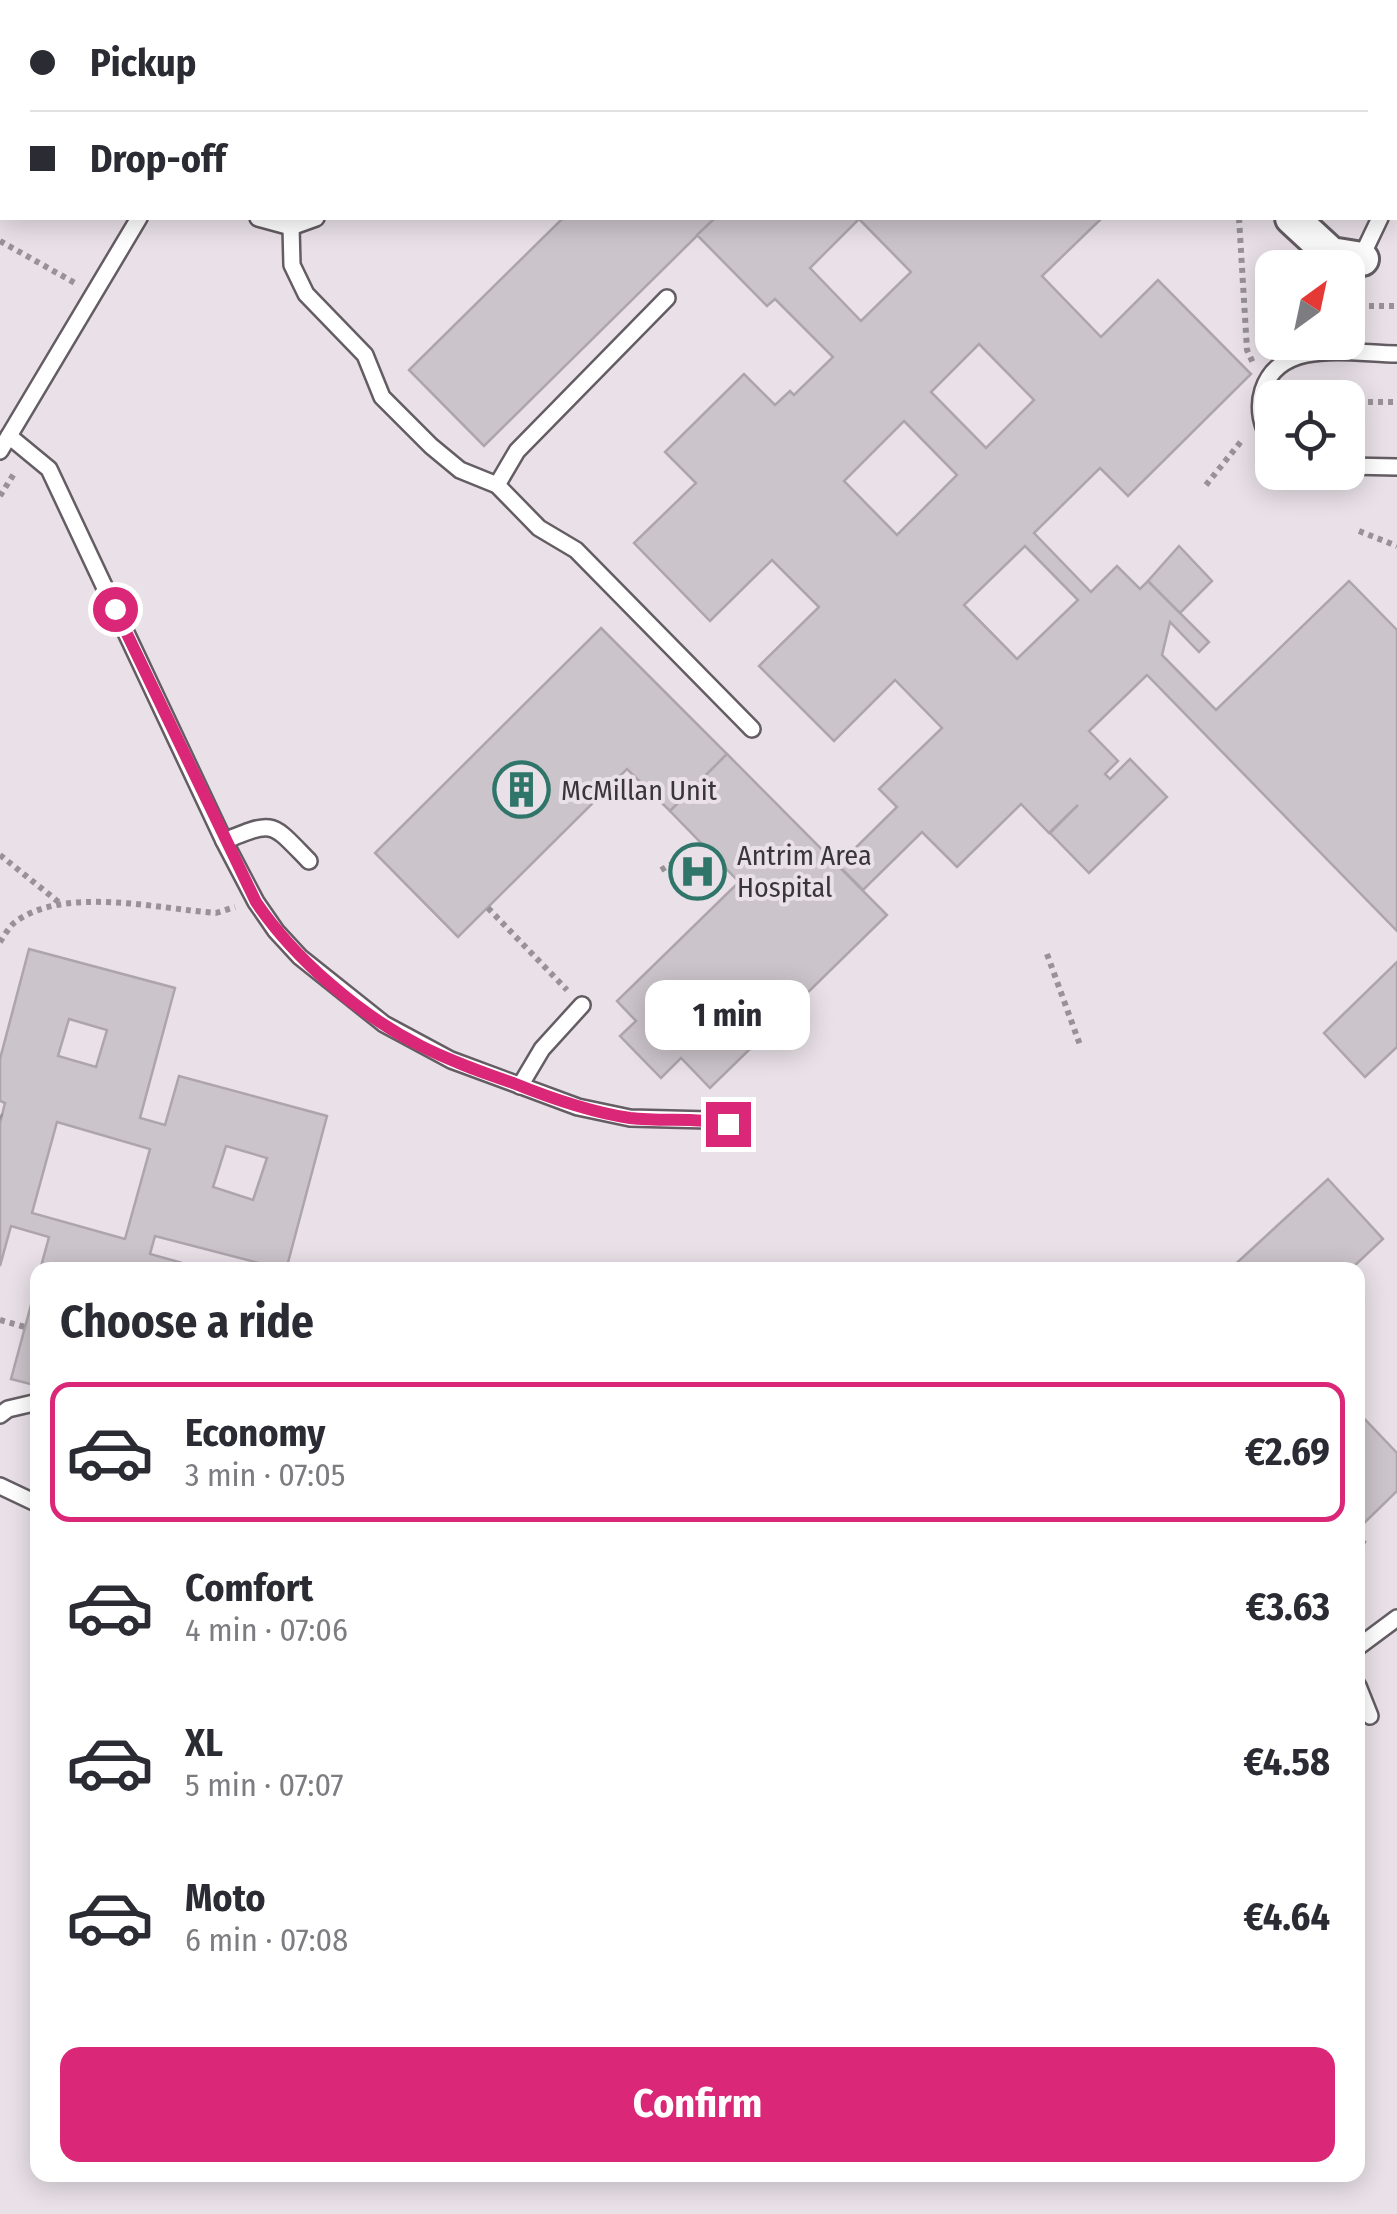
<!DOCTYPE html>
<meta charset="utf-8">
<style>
:root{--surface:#fff;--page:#f2f2f3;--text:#2b2b33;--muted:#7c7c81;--line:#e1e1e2;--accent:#db2777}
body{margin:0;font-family:"Fira Sans Condensed",sans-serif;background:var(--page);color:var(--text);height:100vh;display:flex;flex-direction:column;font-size:38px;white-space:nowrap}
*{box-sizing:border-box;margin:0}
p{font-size:32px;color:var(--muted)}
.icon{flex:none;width:55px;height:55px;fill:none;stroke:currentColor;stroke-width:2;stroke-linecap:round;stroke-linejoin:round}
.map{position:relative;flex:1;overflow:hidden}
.sheet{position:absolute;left:30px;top:1262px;width:1335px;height:920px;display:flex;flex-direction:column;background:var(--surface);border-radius:20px;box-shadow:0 5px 25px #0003}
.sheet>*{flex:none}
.banner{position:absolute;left:0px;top:0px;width:1398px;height:220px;box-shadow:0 5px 25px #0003;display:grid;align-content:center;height:220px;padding:0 30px;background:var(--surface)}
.needle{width:65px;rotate:33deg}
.tools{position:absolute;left:1255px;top:250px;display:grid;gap:20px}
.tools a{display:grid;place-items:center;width:110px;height:110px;border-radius:20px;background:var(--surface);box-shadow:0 5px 25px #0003;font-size:50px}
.end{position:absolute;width:45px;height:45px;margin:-22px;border:12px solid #db2777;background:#fff;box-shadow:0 0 0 5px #fff}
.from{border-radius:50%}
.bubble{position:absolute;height:70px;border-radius:20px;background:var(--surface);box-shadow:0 5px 25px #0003;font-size:32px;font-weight:700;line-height:70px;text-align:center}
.banner b{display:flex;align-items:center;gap:35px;height:95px;font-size:38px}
.banner b+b{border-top:2px solid var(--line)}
.banner i{width:25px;height:25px;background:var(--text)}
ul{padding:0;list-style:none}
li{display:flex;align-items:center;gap:30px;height:140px;margin:0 20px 15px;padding:0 10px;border:5px solid transparent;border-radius:20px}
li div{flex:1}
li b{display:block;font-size:38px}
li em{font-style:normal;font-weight:700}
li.on{border-color:var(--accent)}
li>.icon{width:90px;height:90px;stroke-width:1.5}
h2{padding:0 30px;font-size:45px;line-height:120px}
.button{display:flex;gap:20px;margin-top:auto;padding:20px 30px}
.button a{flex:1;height:115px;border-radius:20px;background:var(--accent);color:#fff;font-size:40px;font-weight:700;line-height:115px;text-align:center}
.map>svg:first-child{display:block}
.building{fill:#cbc4ca;stroke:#ada5ab;stroke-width:2.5;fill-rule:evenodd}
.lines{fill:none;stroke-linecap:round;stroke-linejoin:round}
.lane-casing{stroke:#645d63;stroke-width:20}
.street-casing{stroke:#645d63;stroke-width:38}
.path{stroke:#989297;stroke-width:6;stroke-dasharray:5 5;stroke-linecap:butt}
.lane{stroke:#fff;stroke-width:15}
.street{stroke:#fff;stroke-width:32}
.route{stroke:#db2777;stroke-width:12}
.labels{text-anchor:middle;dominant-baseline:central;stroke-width:8;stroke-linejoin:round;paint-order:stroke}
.poi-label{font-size:28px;fill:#393639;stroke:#e9e1e7;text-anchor:start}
</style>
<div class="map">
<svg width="1397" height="2214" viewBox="0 0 1397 2214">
<rect width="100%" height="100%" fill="#e9e1e7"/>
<g class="building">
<polygon points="448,0 586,0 446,2"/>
<polygon points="638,0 808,0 810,2 640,2"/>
<polygon points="886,0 1121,0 884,2"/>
<polygon points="563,218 715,218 484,446 409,370"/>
<path d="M 715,218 L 1102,218 L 1042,276 L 1101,337 L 1158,280 L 1251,374 L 1128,496 L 1100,468 L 1034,533 L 1091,592 L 1117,566 L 1140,589 L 1148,581 L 1209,642 L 1199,652 L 1170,622 L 1162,655 L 1216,710 L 1349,581 L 1397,630 L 1397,931 L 1147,675 L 1089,731 L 1118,761 L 1105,774 L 1110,779 L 1130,759 L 1167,797 L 1089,873 L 1050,833 L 1078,805 L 1049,833 L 1021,804 L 957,867 L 922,832 L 863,890 L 838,865 L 897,807 L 879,789 L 942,728 L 895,680 L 834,741 L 759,666 L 819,607 L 772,560 L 710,621 L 634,543 L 696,483 L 665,452 L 744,374 L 775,405 L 790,391 L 794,395 L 833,357 L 775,299 L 767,306 L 697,235 ZM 859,219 L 911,272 L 861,321 L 810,268 ZM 979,344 L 1034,400 L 986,448 L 931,392 ZM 904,421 L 957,475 L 897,535 L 844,481 ZM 1025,546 L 1078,600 L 1017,659 L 964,605 Z"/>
<polygon points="1179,546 1212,581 1180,613 1148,581"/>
<polygon points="601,628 727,754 670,811 627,769 458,937 375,853"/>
<polygon points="727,754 887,915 710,1088 681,1058 661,1078 620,1036 636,1021 617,1001 739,882 670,811"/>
<path d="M 29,949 L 175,988 L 140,1118 L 165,1125 L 179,1076 L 327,1116 L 286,1270 L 155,1236 L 150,1254 L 197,1267 L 196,1270 L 40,1270 L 49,1237 L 11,1226 L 0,1266 L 0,1123 L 5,1103 L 0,1101 L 0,1059 ZM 69,1019 L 107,1030 L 96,1067 L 58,1056 ZM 57,1122 L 150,1149 L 125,1239 L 32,1213 ZM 226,1146 L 267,1158 L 253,1200 L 213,1187 Z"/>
<polygon points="1397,962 1397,1047 1365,1077 1324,1033"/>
<polygon points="1328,1179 1383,1239 1350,1270 1229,1270"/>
<polygon points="38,1279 38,1386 11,1379"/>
<polygon points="1358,1412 1397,1453 1397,1491 1358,1529"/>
</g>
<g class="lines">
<defs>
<g id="lane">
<polyline points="1146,0 1146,2"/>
<polyline points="1237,0 1237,2"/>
<polyline points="273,2 275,0"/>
<polyline points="353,2 355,0"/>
<polyline points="0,97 0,102"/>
<polyline points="1395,163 1397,151"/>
<polyline points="258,218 291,227 316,218"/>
<polyline points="291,227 292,265 306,294 365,355 382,397 431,446 460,470 497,485 539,528 576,550 752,729"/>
<polyline points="1348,285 1380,218"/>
<polyline points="9,436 49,469 224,841 256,902 276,931 300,957 384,1024 451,1060 578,1107 630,1118 709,1120 728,1124"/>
<path d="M 1272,443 C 1262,428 1257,409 1263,390 C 1280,337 1353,354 1397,354"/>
<polyline points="0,451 139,218"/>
<polyline points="1348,466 1397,467"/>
<polyline points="497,485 517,451 667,298"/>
<path d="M 224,841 C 275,820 271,822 309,861"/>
<polyline points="520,1086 542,1049 582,1005"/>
<polyline points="0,1415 8,1409 38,1402"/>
<polyline points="0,1486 38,1504"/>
<polyline points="1358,1647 1397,1618"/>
<polyline points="1358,1686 1370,1716"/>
</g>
<g id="street">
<polyline points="411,2 414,0"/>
<polyline points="1292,218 1331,254 1362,259"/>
</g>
</defs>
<use href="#lane" class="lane-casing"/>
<use href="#street" class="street-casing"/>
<g class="path">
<polyline points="1239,218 1247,350 1253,363"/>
<polyline points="0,241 75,283"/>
<polyline points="1359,306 1397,306"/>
<polyline points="1348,402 1397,402"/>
<polyline points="1206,485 1243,439"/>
<polyline points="0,496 15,472"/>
<polyline points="1359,531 1397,546"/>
<polyline points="0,855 61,904"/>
<polyline points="661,870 703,846"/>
<polyline points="488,908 567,990"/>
<path d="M 0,942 C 4,936 9,927 14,923 C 62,885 159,909 216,913 L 235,907"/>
<polyline points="1047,954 1080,1045"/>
<polyline points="0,1116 2,1117"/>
<polyline points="0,1320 25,1327"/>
<polyline points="1358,1552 1364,1540"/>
</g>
<use href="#lane" class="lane"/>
<use href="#street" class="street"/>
</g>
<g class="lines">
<path class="route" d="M 115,609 L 256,902 C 294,958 359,1015 421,1046 C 450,1061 482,1072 513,1083 C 550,1098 589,1112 630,1118 C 663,1122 696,1117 728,1124"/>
</g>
<defs>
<symbol id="building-ring" viewBox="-11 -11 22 22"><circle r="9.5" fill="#e9e1e7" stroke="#2f756a" stroke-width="1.5"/><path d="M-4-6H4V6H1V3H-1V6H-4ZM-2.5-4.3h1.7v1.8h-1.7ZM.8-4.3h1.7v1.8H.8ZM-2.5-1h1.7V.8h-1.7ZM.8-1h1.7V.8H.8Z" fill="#2f756a"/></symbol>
<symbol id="hospital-ring" viewBox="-11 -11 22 22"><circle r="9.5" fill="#e9e1e7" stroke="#2f756a" stroke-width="1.5"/><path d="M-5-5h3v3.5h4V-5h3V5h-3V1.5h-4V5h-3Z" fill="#2f756a"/></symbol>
</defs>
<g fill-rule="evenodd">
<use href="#building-ring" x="490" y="758" width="63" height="63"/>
<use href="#hospital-ring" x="666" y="840" width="63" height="63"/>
</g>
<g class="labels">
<g class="poi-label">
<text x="561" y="790">McMillan Unit</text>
<text x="737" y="855">Antrim Area<tspan x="737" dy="32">Hospital</tspan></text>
</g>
</g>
</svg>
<div class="tools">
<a><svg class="needle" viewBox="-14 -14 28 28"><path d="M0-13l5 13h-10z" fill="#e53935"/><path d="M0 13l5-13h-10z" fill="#7c7c81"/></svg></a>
<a><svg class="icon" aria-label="locate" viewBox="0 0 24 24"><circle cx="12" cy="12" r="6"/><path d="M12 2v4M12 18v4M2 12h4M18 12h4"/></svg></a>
</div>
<i class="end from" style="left:115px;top:609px"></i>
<i class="end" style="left:728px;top:1124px"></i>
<div class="bubble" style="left:645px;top:980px;width:165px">1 min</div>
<div class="banner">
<b><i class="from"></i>Pickup</b>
<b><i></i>Drop-off</b>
</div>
<section class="sheet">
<h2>Choose a ride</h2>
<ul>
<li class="on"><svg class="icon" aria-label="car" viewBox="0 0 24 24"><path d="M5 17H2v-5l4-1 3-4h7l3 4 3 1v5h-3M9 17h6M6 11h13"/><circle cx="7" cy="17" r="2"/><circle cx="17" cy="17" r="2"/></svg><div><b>Economy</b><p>3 min · 07:05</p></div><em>€2.69</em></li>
<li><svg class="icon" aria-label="car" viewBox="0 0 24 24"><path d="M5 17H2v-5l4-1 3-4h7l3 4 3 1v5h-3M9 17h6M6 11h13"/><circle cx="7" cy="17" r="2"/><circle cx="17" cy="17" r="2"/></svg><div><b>Comfort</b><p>4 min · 07:06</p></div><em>€3.63</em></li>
<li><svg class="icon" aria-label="car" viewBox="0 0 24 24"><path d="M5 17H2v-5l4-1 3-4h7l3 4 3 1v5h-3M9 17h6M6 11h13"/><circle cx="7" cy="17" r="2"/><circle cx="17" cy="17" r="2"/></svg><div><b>XL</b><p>5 min · 07:07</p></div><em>€4.58</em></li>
<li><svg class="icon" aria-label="car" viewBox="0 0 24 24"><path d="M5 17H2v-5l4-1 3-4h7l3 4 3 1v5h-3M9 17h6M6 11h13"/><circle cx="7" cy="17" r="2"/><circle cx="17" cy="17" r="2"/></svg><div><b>Moto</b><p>6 min · 07:08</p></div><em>€4.64</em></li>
</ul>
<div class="button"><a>Confirm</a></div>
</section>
</div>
